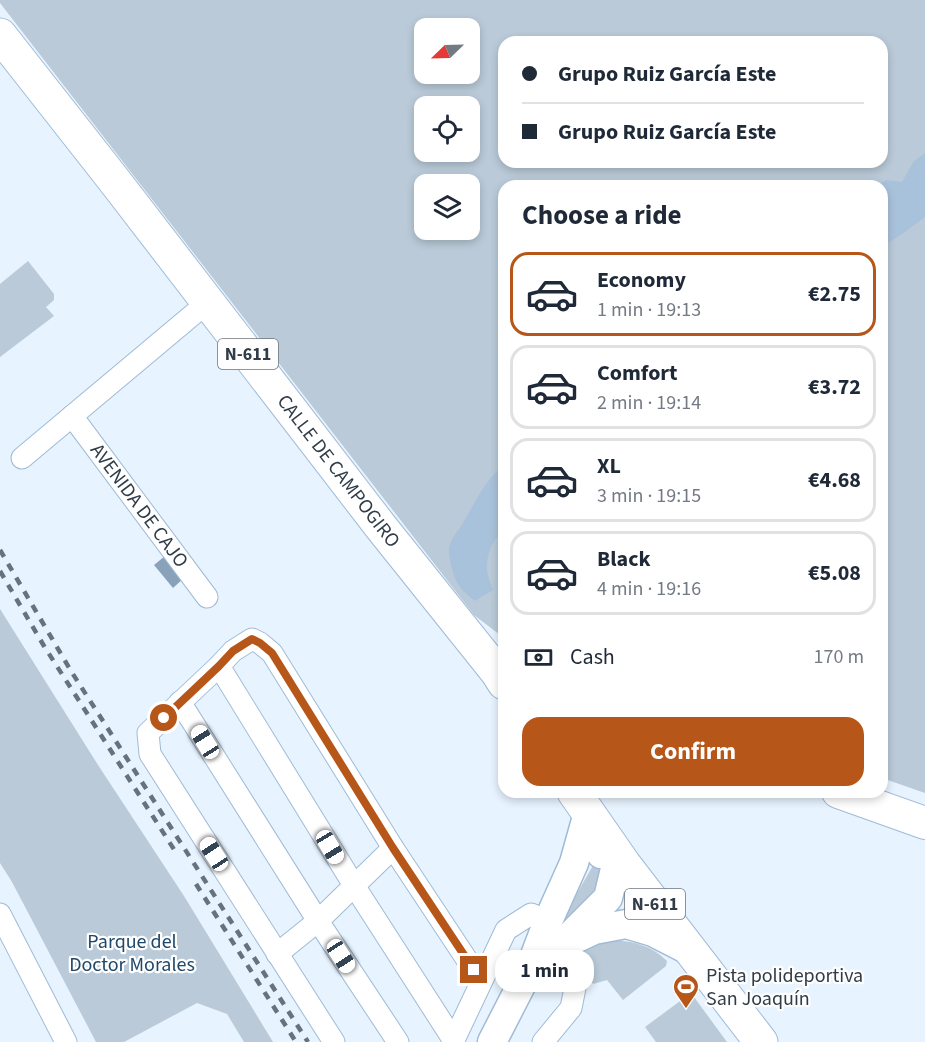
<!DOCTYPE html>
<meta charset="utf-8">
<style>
:root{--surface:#fff;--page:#f6f6f7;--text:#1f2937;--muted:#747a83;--line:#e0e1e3;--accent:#b75619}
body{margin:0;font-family:"Source Sans 3",sans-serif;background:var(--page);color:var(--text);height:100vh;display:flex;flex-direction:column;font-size:22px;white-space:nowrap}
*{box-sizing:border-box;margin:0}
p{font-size:20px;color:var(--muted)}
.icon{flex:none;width:33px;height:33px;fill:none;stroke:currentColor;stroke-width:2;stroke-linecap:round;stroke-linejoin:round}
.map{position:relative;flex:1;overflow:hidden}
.sheet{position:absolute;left:498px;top:180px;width:390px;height:618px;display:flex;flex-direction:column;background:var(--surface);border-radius:18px;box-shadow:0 3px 9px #0003}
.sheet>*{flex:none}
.guide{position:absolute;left:498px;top:36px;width:390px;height:132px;border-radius:18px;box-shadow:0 3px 9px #0003;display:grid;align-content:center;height:132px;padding:0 24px;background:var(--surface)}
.needle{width:39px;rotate:247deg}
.fabs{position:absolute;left:414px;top:18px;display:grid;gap:12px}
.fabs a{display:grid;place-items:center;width:66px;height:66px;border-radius:12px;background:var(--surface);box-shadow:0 3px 9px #0003;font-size:30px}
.end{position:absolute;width:27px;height:27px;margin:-14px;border:8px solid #b75619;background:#fff;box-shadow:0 0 0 3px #fff}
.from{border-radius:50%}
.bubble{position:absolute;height:42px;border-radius:18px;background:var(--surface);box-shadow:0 3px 9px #0003;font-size:20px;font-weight:700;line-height:42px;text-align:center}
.car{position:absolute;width:18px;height:36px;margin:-18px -9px;border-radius:8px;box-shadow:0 0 4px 2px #0007;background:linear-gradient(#fff 24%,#345 0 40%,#fff 0 76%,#345 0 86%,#fff 0)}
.guide b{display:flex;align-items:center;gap:21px;height:57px;font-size:22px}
.guide b+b{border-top:2px solid var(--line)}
.guide i{width:15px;height:15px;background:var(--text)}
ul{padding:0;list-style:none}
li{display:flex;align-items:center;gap:18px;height:84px;margin:0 12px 9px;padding:0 12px;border:3px solid var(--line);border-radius:18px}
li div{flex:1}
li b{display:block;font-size:22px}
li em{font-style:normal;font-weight:700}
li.on{border-color:var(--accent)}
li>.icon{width:54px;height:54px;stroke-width:1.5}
h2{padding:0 24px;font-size:27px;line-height:72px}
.pay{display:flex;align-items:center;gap:15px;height:66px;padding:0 24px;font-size:22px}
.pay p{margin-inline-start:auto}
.cta{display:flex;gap:12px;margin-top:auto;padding:12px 24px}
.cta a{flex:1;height:69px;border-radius:18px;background:var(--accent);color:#fff;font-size:24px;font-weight:700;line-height:69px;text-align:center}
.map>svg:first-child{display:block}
.green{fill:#bacad8;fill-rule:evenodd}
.forest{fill:#a9c2db}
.water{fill:#89a2b9}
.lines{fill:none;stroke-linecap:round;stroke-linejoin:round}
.minor-casing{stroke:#9fbbd6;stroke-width:23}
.secondary-casing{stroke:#9fbbd6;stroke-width:31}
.primary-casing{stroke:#9fbbd6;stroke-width:34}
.trunk-casing{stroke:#9fbbd6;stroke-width:35}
.minor{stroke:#fff;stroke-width:21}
.secondary{stroke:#fff;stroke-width:28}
.primary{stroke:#fff;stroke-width:32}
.trunk{stroke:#fff;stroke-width:33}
.rail{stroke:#66727d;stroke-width:4.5;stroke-dasharray:8 8;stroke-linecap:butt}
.route{stroke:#b75619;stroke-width:8}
.labels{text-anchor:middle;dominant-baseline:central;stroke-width:4.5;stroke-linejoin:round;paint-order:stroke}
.shield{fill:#fefefe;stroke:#6e767e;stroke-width:1.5}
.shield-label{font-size:18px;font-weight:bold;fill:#303c47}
.street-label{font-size:20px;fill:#303c47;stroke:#fefefe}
.park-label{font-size:20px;fill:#20486b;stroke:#fefefe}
.poi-label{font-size:20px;fill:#303c47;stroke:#fefefe;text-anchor:start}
</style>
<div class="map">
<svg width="925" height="1042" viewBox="0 0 925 1042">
<rect width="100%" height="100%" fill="#e7f3fe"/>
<g class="green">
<path d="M 0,0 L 925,0 L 925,793 L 882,778 L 882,186 L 504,186 L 504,638 L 474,615 L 0,3 ZM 424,28 L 470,28 L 470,74 L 424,74 ZM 504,42 L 882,42 L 882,162 L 504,162 ZM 424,106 L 470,106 L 470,152 L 424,152 ZM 424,184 L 470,184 L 470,230 L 424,230 Z"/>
<polygon points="28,261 54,294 54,300 46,307 54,316 0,357 0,284"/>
<polygon points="0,609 98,765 184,896 273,1042 244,1042 227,1014 197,1003 124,1042 96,1042 12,882 0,863"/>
<polygon points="595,862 604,867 599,898 557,928"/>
<path d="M 610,940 C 633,941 651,945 667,961 L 666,966 L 623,1000 L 607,980 L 593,984 L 585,971 L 581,952 L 590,945 Z"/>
<polygon points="691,993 727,1042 656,1042 645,1027"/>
</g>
<g class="forest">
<polygon points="925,153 925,217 905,232 882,247 882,186 878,186 886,180 902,182 914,161"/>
<path d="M 504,466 L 504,532 C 491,539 486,557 487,571 C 488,577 491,584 493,590 L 475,601 C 469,596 462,591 458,584 C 453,577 448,556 449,548 C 451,538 458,531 463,523 C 473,506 487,476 504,466 Z"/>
</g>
<polygon class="water" points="165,556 184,578 173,588 154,565"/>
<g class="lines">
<defs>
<g id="minor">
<path id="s1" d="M 72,416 L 207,597"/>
<polyline points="22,458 208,302"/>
<polyline points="219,666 355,887 454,1041"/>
<polyline points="180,702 318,921 398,1042"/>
<polyline points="0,914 66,1042"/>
<polyline points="277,954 318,921 393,848"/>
<polyline points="334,1042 150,754 148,733 219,666 233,651 252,639 260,643 272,653 393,848 481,981"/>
<polyline points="453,1042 506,930 531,914 548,921"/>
<polyline points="543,1042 571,1008 575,988 560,946"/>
</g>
<g id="secondary">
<polyline points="569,937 608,898 618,856 601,854"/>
<polyline points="531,966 560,946 594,930 626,924 653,932 692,952"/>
<polyline points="492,1042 531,966 548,921 574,863 588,813"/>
</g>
<polyline id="primary" points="838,792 925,823"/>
<g id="trunk">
<path id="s2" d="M 0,35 L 117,184 L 381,527 L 497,672 L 504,683"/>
<polyline points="574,792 624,864 761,1042"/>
</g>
</defs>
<use href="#minor" class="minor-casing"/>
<use href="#secondary" class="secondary-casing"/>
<use href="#primary" class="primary-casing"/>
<use href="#trunk" class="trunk-casing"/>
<use href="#minor" class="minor"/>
<use href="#secondary" class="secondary"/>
<use href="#primary" class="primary"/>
<use href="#trunk" class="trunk"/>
<g class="rail">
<polyline points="0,550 71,671 308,1042"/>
<polyline points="0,571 44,646 175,851"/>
<polyline points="196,884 296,1042"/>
</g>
</g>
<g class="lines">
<polyline class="route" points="164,718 219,666 233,651 252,639 260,643 272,653 393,848 474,970"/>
</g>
<defs>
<symbol id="stadium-pin" viewBox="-11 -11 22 30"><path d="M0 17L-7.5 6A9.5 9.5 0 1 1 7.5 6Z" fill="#b75619" stroke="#fefefe"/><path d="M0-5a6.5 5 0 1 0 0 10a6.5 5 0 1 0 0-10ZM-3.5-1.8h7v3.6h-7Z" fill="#fff"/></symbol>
</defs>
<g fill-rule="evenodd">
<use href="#stadium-pin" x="671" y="972" width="30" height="40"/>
</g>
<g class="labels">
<g class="shield">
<rect x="218" y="339" width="60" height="30" rx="4.5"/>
<rect x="625" y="889" width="60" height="30" rx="4.5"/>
</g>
<g class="shield-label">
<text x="248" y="354">N-611</text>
<text x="655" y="904">N-611</text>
</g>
<g class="street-label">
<text stroke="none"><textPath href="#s2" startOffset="552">CALLE DE CAMPOGIRO</textPath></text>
<text stroke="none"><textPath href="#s1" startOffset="112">AVENIDA DE CAJO</textPath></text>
</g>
<g class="park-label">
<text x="132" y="942">Parque del<tspan x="132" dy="23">Doctor Morales</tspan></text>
</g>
<g class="poi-label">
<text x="706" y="976">Pista polideportiva<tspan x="706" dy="23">San Joaquín</tspan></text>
</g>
</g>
</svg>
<div class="fabs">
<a><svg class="needle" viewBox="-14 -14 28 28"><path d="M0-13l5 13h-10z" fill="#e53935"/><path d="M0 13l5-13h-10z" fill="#747a83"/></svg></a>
<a><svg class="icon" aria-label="locate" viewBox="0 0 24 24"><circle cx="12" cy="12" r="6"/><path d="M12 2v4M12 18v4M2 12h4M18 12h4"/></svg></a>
<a><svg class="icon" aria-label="layers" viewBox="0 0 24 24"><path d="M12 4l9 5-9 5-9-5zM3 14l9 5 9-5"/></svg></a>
</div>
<i class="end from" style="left:164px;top:718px"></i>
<i class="end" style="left:474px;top:970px"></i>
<div class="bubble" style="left:495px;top:950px;width:99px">1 min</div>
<i class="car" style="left:205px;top:742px;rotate:328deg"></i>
<i class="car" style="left:330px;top:847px;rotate:149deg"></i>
<i class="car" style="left:214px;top:854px;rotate:327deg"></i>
<i class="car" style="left:341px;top:956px;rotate:147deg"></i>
<div class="guide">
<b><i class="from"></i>Grupo Ruiz García Este</b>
<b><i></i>Grupo Ruiz García Este</b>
</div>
<section class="sheet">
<h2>Choose a ride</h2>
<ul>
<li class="on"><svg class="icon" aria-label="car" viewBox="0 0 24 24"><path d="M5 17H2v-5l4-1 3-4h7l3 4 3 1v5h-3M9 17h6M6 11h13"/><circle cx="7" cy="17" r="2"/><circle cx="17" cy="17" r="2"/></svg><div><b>Economy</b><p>1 min · 19:13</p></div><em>€2.75</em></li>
<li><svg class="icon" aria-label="car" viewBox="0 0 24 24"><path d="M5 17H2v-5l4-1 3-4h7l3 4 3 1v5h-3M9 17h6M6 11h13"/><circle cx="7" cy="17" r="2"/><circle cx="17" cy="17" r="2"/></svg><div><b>Comfort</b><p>2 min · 19:14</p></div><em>€3.72</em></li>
<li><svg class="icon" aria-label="car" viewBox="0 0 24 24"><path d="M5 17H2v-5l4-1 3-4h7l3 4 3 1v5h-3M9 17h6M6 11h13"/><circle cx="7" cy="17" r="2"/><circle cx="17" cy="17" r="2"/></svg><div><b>XL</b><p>3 min · 19:15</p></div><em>€4.68</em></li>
<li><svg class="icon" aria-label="car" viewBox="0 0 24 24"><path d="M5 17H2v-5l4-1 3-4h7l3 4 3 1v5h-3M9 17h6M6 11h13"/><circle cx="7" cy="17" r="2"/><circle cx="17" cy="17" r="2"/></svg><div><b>Black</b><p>4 min · 19:16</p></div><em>€5.08</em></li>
</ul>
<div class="pay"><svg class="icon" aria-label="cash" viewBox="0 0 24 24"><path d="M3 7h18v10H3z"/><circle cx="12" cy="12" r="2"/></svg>Cash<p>170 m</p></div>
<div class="cta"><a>Confirm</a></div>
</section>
</div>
